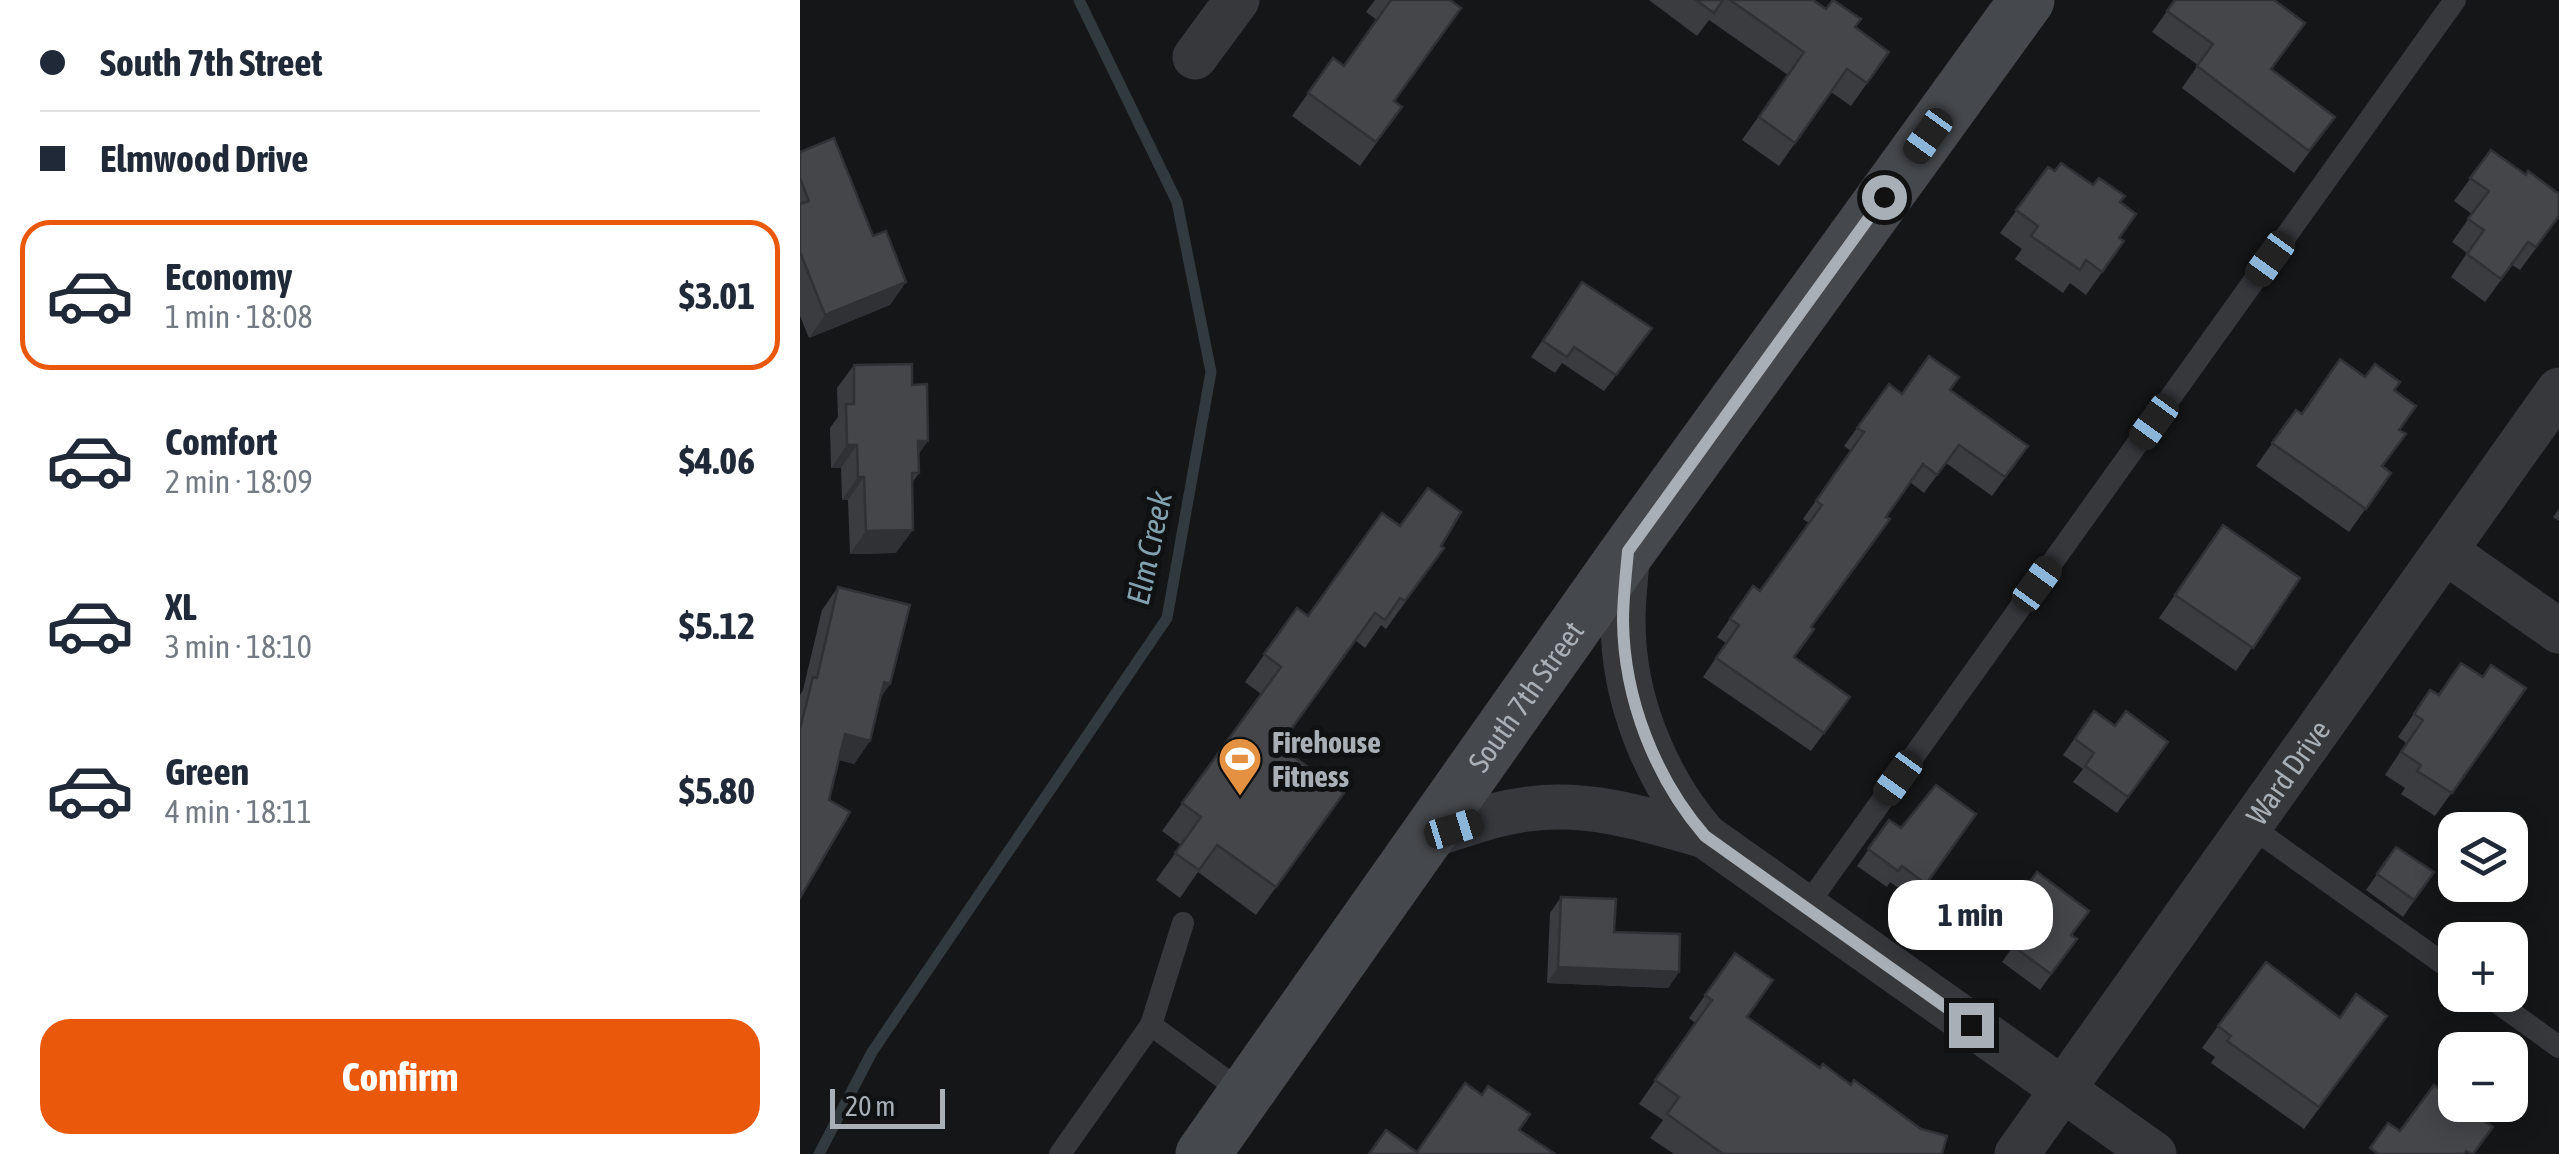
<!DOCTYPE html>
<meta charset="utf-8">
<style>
:root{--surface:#fff;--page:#f6f6f7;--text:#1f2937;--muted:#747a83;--line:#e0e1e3;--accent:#ea580c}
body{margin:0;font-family:"Asap Condensed",sans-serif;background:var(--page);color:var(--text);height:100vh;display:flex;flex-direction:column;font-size:38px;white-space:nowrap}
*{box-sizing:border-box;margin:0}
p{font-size:32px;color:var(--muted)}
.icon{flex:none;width:55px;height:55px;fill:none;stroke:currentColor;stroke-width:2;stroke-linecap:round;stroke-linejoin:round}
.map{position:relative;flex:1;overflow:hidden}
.panel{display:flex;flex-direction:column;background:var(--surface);width:800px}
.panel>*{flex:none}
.hud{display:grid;align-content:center;height:220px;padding:0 40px;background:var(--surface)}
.fabs{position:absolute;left:1638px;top:812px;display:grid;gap:20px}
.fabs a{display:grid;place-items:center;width:90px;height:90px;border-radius:20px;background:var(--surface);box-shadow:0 5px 25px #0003;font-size:50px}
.scale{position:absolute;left:30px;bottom:25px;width:115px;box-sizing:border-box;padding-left:10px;border:5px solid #a8afb6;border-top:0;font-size:28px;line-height:35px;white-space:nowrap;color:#a8afb6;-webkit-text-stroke:8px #101112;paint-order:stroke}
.end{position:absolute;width:45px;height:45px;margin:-22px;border:12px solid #a8afb6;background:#111;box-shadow:0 0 0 5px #111}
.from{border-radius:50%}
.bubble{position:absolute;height:70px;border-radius:30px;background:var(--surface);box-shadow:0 5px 25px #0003;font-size:32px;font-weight:700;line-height:70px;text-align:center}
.car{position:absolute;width:30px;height:60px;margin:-30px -15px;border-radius:12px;box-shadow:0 0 8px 2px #0007;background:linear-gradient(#222 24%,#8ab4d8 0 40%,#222 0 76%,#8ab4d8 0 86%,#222 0)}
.hud b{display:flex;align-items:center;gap:35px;height:95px;font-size:38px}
.hud b+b{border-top:2px solid var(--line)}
.hud i{width:25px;height:25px;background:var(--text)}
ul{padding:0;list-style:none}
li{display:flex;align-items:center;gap:30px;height:150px;margin:0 20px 15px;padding:0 20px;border:5px solid transparent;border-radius:30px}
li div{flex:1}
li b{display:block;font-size:38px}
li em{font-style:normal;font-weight:700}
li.active{border-color:var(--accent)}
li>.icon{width:90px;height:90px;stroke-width:1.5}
.cta{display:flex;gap:20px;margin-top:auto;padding:20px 40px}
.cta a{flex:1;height:115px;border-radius:30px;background:var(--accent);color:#fff;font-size:40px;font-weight:700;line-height:115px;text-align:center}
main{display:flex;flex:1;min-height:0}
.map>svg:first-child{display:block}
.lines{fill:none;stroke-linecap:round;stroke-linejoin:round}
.stream{stroke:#303a3f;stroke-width:11}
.lane{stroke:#37383c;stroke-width:22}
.street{stroke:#37383c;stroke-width:45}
.secondary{stroke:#45484c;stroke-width:55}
.wall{fill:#3b3c40}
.shaded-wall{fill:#303134}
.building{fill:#45464a;stroke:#303134;stroke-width:2.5}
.route{stroke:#a8afb6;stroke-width:12}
.labels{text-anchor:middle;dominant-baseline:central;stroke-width:10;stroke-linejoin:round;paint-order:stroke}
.street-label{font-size:30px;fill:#a8afb6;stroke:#101112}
.poi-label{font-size:30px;font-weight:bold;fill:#a8afb6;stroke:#101112;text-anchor:start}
.water-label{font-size:32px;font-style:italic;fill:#82a1af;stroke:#101112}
</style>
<main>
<section class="panel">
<div class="hud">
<b><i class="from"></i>South 7th Street</b>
<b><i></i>Elmwood Drive</b>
</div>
<ul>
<li class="active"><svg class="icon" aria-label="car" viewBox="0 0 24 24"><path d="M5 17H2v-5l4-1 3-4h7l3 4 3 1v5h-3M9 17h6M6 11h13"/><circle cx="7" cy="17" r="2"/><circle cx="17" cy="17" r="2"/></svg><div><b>Economy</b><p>1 min · 18:08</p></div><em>$3.01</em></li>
<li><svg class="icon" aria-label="car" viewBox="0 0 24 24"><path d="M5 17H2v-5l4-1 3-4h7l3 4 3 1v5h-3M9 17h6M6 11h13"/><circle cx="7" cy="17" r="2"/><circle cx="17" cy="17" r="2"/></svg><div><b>Comfort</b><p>2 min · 18:09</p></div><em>$4.06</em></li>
<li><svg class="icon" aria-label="car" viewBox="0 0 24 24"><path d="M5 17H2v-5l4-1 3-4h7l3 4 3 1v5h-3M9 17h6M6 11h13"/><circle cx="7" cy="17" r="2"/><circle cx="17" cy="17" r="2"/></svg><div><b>XL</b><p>3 min · 18:10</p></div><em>$5.12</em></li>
<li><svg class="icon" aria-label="car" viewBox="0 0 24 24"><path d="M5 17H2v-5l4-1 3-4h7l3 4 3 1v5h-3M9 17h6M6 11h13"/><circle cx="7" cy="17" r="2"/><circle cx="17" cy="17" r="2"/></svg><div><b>Green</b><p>4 min · 18:11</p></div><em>$5.80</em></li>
</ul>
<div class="cta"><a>Confirm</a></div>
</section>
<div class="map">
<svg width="1759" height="1154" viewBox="0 0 1759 1154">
<rect width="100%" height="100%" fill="#151617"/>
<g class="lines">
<polyline class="stream" points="19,1154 72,1052 367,618 411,372 377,202 279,0"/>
<g class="lane">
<polyline points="1450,826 1655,972"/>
<polyline points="1005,908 1655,0"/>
<polyline points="1687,995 1759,1047"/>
<polyline points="351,1025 383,923"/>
<polyline points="260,1154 351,1025 445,1094"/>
</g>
<g class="street">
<polyline points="395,57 437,0"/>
<path d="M 828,551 C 826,574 823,598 823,621 C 823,699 855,778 905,836 L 1354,1154"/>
<polyline points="1645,551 1759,631"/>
<path d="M 629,836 C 661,826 694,813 728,809 C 789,801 847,819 905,836"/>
<path id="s1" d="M 1217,1154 L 1759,390"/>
</g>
<path class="secondary" id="s2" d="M 403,1154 L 828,551 L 1227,0"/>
</g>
<g class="wall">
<polygon points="575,0 650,0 595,102 602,107 560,166 492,116 533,58 544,66 577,20 566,12"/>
<polygon points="849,0 1013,0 1089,52 1051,106 1031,92 979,166 942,140 988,75 909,20 897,36"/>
<polygon points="1375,0 1535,117 1494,173 1382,88 1398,65 1352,32"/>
<polygon points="1691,150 1759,217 1720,270 1712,265 1685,302 1651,277 1667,253 1652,242 1672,214 1654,201"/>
<polygon points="0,152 73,236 106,282 90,305 9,338 0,316"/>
<polygon points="1248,167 1255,171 1293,185 1320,202 1319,238 1324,241 1286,295 1270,283 1263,293 1215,259 1222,249 1200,233"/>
<polygon points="782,282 840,344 804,391 762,363 755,373 731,357"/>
<polygon points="54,365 112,385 119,473 112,483 96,553 50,554 48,500 42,500 41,468 31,468 30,428 38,417 37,388"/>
<polygon points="1565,377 1594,390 1599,430 1583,467 1591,473 1549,532 1456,466 1496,410 1502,414"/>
<polygon points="1150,390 1228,446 1192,496 1146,463 1124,493 1110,482 1011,627 994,657 1050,697 1011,751 903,677 926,643 917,637 953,586 960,591 1009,523 1003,519 1051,451 1044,446 1057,428 1102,394"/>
<polygon points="1759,509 1759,521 1753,517"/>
<polygon points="1423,525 1500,578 1436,671 1359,618"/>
<polygon points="600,526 644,548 586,629 581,625 565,648 555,640 479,746 544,793 456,915 398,872 380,898 356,880 381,845 362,831 461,694 445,682 497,608 508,616"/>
<polygon points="38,587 90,684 80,698 70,741 54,764 39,760 0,898 0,695 3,690 22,610"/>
<polygon points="1682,677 1726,688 1635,816 1601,794 1605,788 1585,775 1606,743 1598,737 1630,690 1638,695"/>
<polygon points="1294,711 1315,726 1368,742 1317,813 1273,782 1283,769 1263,755"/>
<polygon points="1176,814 1115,900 1090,882 1087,887 1057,866 1089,820 1101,828"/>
<polygon points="1596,847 1634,872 1603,917 1566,890"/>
<polygon points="1237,872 1272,935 1277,939 1240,990 1202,962 1219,938 1199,924"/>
<polygon points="761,897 879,972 868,988 747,983 750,913"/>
<polygon points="935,953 947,1017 1142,1154 874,1154 850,1138 863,1120 839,1104 895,1023 889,1018"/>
<polygon points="1587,1016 1504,1129 1411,1063 1415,1057 1402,1048 1418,1026"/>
</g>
<g class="shaded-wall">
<polygon points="106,282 90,305 9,338 25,315"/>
<polygon points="118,441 128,441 112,464"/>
<polygon points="47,445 57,445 41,468 31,468"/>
<polygon points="58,477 64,477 48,500 42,500"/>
<polygon points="113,530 96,553 50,554 66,531"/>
<polygon points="84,682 90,684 74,707"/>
<polygon points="45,734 70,741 54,764 29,757"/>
<polygon points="758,967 879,972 868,988 747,983"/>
</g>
<g class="building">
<polygon points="591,0 650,0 661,8 594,101 602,107 576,142 508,93 533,58 544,66"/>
<polygon points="896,0 923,0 914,13"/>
<polygon points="930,0 1013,0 1026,9 1033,0 1061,19 1055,27 1089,52 1067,83 1047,69 995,143 959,117 1004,52"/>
<polygon points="1375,0 1474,0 1505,23 1471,69 1535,117 1509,151 1397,66 1413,44 1367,11"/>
<polygon points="34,138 73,236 86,231 106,282 25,315 0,252 0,204 9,201 0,178 0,152"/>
<polygon points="1691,150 1726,175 1728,171 1759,194 1759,216 1736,247 1728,242 1701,279 1667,254 1684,230 1668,219 1689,191 1670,178"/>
<polygon points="1261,163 1293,185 1299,178 1325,196 1320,202 1336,214 1319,238 1324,241 1302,272 1286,260 1280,270 1231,236 1238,226 1216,210 1248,167 1255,171"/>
<polygon points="782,282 852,328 816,375 774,347 767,357 743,341"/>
<polygon points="1129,356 1159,377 1150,390 1228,446 1205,477 1159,445 1137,475 1123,464 1086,517 1090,519 1011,627 1014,629 994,657 1050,697 1024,733 916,658 939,625 930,619 953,586 960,591 1022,505 1016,501 1064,432 1057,428 1089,384 1102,394"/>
<polygon points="1540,359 1565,377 1575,364 1600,382 1594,390 1616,406 1599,430 1606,434 1582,466 1591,473 1566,509 1472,443 1496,410 1502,414"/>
<polygon points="112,364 112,385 127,384 128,441 118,441 119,473 112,473 113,530 66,531 64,477 58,477 57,445 47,445 46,404 54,404 54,365"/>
<polygon points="628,488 661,512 641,546 644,548 605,601 600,598 585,620 575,613 479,746 544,793 476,887 417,845 399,870 375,853 401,817 382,803 481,667 464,654 497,608 508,616 582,513 600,526"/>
<polygon points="1423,525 1500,578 1453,648 1375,595"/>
<polygon points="38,587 110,605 90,684 84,682 70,741 45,734 29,800 50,812 0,898 0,729 13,677 17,678"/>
<polygon points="1661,663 1683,677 1691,665 1726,688 1652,793 1617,771 1621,765 1601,752 1623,720 1614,714 1630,690 1639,695"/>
<polygon points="1294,711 1315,726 1326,711 1368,742 1328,797 1285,766 1294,753 1275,739"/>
<polygon points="1136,785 1176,814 1126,884 1102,866 1098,871 1068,849 1089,820 1101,828"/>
<polygon points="1596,847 1634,872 1614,900 1577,874"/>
<polygon points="1237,872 1289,911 1271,935 1277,939 1251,974 1213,946 1230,922 1211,907"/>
<polygon points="761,897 816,899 814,932 880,934 879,972 758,967"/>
<polygon points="935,953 973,980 947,1017 1020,1068 1023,1064 1051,1085 1054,1080 1121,1129 1147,1136 1142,1154 923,1154 867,1114 879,1097 855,1080 912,1000 905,995"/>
<polygon points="1466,962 1540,1018 1556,994 1587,1016 1519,1107 1427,1041 1431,1036 1418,1026"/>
<polygon points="665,1083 682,1095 688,1086 730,1114 719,1130 755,1154 569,1154 586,1130 617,1152"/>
<polygon points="1634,1085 1655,1100 1655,1105 1662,1105 1693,1127 1673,1154 1666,1151 1664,1154 1578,1154 1570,1148 1588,1123 1600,1131"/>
</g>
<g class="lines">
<path class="route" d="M 1084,197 L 828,551 C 826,574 823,598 823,621 C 824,699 855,778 905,836 L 1171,1025"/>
</g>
<defs>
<symbol id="stadium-pin" viewBox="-11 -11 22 30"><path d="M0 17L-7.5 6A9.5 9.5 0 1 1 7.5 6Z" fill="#e49241" stroke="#101112"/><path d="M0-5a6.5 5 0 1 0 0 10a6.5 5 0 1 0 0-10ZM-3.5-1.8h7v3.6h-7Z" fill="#fff"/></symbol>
</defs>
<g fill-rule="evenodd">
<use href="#stadium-pin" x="415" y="734" width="50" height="68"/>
</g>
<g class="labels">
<g class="street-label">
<text stroke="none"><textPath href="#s2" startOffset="560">South 7th Street</textPath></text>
<text stroke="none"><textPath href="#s1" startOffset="468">Ward Drive</textPath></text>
</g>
<g class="poi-label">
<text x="472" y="742">Firehouse<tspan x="472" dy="34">Fitness</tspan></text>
</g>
<g class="water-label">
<text transform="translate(349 548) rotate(-78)">Elm Creek</text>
</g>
</g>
</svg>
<div class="fabs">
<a><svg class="icon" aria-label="layers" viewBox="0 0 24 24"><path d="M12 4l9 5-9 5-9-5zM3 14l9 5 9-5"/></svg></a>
<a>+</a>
<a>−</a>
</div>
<div class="scale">20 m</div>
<i class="end from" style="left:1084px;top:197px"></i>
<i class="end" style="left:1171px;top:1025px"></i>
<div class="bubble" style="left:1088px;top:880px;width:165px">1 min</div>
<i class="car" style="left:1128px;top:136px;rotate:216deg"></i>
<i class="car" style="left:1470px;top:259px;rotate:216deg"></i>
<i class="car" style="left:1354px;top:422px;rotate:216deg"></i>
<i class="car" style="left:1237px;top:584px;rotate:36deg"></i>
<i class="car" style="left:1098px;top:778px;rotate:216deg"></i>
<i class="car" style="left:654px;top:829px;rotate:73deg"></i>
</div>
</main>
